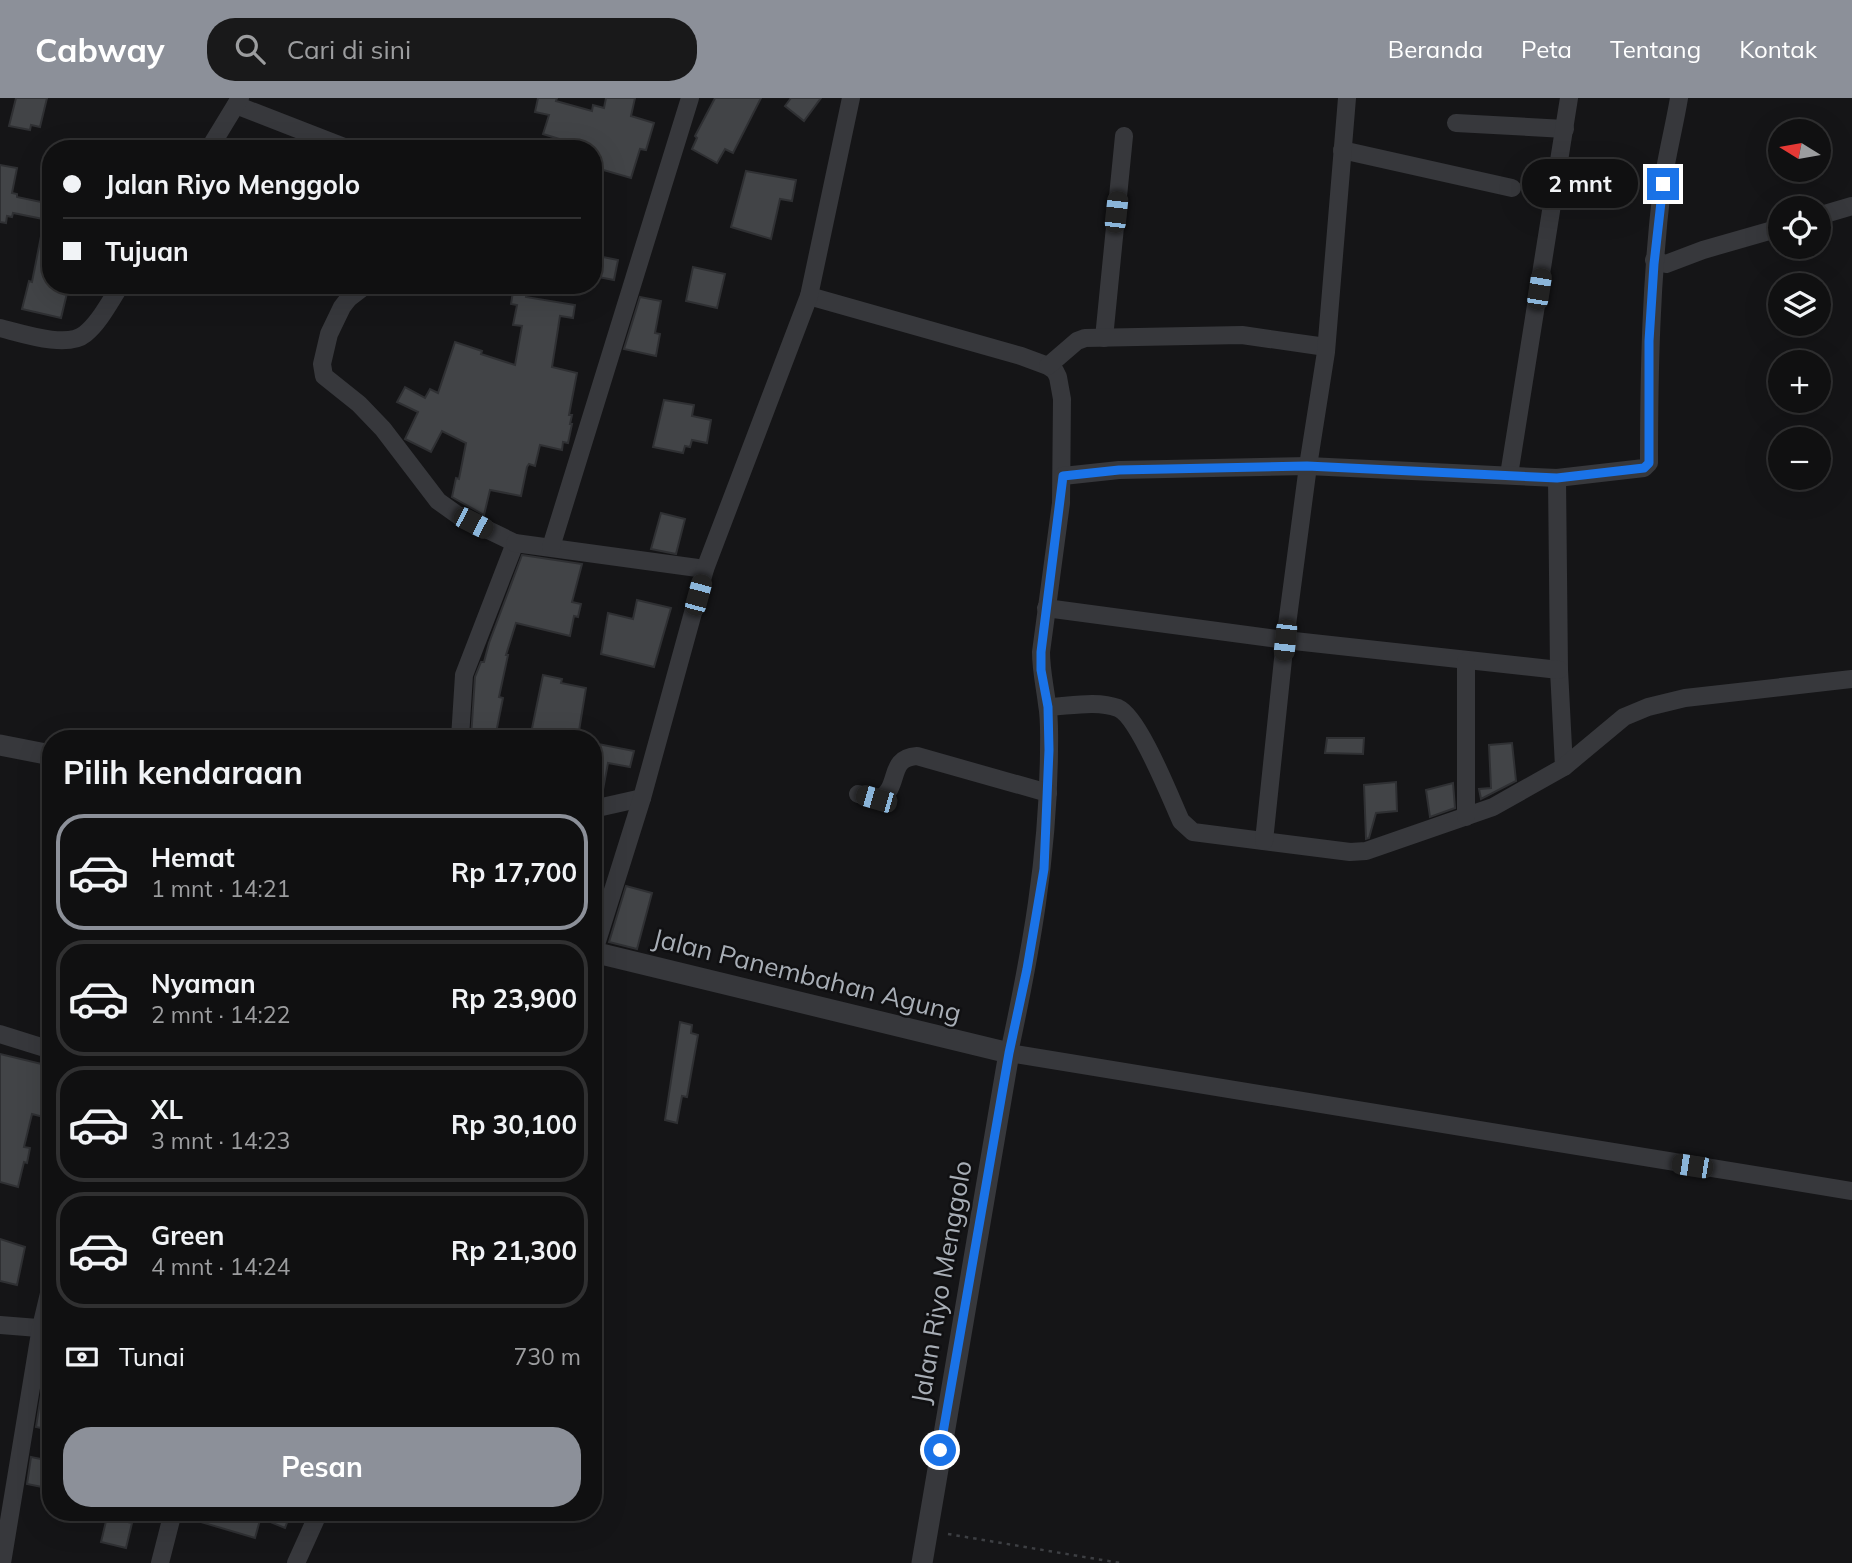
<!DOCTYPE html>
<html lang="id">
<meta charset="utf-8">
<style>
:root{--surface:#101011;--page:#19191a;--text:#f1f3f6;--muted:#9c9d9f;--line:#303031;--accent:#8c9099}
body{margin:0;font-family:Mulish,sans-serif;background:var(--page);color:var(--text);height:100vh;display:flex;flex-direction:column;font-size:26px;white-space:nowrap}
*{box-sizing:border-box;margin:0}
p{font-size:23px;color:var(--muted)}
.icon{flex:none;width:38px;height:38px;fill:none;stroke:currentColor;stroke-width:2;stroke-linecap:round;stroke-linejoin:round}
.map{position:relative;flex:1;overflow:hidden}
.details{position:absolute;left:42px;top:632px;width:560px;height:791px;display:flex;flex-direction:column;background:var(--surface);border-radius:28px;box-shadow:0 7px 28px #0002,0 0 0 2px var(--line)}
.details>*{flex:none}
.guide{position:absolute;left:42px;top:42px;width:560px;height:154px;border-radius:28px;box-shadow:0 7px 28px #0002,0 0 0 2px var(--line);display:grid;align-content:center;height:154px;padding:0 21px;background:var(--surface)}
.needle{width:46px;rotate:281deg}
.controls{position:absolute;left:1768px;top:21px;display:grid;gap:14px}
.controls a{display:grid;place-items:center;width:63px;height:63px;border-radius:50%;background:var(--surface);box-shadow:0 7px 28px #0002,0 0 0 2px var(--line);font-size:35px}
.end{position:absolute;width:32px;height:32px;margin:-16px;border:9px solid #1a73e8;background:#fff;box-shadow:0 0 0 4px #fff}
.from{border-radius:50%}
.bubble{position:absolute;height:49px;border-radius:24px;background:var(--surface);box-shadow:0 7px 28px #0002,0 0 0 2px var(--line);font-size:23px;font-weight:700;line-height:49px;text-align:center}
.car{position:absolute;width:21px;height:42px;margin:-21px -10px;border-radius:9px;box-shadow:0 0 5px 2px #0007;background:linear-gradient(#222 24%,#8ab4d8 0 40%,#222 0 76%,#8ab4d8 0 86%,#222 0)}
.guide b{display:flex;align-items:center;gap:24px;height:66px;font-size:26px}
.guide b+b{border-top:2px solid var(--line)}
.guide i{width:18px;height:18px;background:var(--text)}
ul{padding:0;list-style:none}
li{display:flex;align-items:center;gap:21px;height:116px;margin:0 14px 10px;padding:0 7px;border:4px solid var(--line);border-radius:28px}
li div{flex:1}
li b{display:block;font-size:26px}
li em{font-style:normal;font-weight:700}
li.selected{border-color:var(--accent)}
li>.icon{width:63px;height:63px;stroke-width:1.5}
h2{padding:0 21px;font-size:32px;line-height:84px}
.pay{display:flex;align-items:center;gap:18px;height:77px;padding:0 21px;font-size:26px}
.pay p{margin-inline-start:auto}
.cta{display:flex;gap:14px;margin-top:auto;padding:14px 21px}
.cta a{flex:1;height:80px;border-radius:28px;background:var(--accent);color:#fff;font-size:28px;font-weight:700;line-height:80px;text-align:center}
header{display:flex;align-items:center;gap:42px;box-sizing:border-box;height:98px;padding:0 35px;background:var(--accent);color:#fff}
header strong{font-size:33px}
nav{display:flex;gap:38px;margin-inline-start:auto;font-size:24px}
.search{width:490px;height:63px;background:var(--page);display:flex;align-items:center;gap:18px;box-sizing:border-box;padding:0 24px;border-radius:28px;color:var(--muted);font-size:26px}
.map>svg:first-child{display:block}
.building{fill:#424447;stroke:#2f3033;stroke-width:2}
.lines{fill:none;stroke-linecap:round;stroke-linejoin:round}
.path{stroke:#3d3f43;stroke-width:2.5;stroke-dasharray:3.5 5;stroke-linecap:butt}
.minor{stroke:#37383c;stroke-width:18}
.tertiary{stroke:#37383c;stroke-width:21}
.route{stroke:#1a73e8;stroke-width:9}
.labels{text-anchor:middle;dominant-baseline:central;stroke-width:5;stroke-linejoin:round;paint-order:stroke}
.street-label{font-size:26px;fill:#a8aeb6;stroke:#101012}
</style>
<header>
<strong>Cabway</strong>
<div class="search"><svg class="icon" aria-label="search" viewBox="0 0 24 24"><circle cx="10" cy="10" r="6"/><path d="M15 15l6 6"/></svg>Cari di sini</div>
<nav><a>Beranda</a><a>Peta</a><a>Tentang</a><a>Kontak</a></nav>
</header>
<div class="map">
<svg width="1852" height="1465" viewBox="0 0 1852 1465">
<rect width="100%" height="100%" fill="#151517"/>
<g class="building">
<polygon points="16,0 47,0 40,29 31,27 30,32 9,28"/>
<polygon points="538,0 557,0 556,3 592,13 593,7 604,10 606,0 635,0 631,18 654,25 646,52 640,51 631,80 593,69 593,51 578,51 579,47 543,36 549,17 535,14"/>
<polygon points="715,0 761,0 733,55 725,51 717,65 692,51 697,40 695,38"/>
<polygon points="791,0 821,0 804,23 785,8"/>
<polygon points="0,67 17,70 12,95 17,96 17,99 46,105 43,121 13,115 12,119 7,118 6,125 0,124"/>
<polygon points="746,73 796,82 792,103 780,101 771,141 731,129"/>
<polygon points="44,123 51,124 51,187 69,187 61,220 22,211 29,183 32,184"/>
<polygon points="593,157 618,162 614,182 593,178"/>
<polygon points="693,169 725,176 717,210 686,203"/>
<polygon points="514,187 528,187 526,199 575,207 573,220 560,218 552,269 577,275 569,317 572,317 570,326 572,326 568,345 563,344 562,352 540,347 535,368 529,366 527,369 521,398 490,392 484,417 452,399 456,380 459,381 466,345 442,333 431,354 405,341 418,314 397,304 405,289 425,300 430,291 438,295 455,244 482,253 481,256 515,267 522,228 513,227 517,207 511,206"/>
<polygon points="640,199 661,203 655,235 660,236 656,258 624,251"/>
<polygon points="664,302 694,307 692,318 711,322 707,345 692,342 690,349 685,348 683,355 653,349"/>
<polygon points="661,415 685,421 676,456 651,451"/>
<polygon points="522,457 582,466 572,504 581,506 578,519 574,518 570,538 516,525 506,557 508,557 499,599 503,600 495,640 471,640 475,579 481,564 484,564 489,545"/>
<polygon points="637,502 671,510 654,569 601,556 608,515 633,521"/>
<polygon points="543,577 562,581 561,585 586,590 578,639 565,636 564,640 530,640"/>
<polygon points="1327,640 1364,640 1363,656 1325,655"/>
<polygon points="593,645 634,653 630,669 608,665 602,697 593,699"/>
<polygon points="1512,645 1516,683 1481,701 1479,691 1491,690 1489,647"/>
<polygon points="1396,684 1397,713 1376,715 1369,740 1366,741 1364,687"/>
<polygon points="1453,685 1455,710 1430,719 1426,692"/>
<polygon points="626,788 652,795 637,851 609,844"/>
<polygon points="680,924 692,927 691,935 698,937 687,999 682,998 677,1025 665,1022"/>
<polygon points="0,956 50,968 43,996 51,998 51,1021 32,1016 24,1049 30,1050 27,1065 24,1064 18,1089 0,1084"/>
<polygon points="0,1141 25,1149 17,1187 0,1183"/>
<polygon points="45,1272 51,1273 51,1332 36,1329"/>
<polygon points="31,1359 51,1363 47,1390 27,1386"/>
<polygon points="184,1414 229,1414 260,1422 255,1440 184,1419"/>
<polygon points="246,1414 291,1414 285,1430"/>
<polygon points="107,1419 132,1425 126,1450 101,1444"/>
</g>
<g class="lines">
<polyline class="path" points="948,1436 1120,1465"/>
<g class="minor">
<polyline points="236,7 349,51"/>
<polyline points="1456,25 1565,31"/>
<polyline points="209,51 240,0"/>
<polyline points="1342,52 1512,90"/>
<polyline points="1818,118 1852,108"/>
<polyline points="1654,162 1666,166 1703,152 1780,130"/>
<polyline points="366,187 349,200 342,209 329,236 322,266 324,278 359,306 383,331 438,403 459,418 515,445 464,577 460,640"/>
<path d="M 809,198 L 1021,258 L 1048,268 L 1055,273 L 1058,279 L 1062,301 L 1061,405 L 1041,554 C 1041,572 1045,589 1047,606 C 1050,622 1049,639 1049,654 C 1048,759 1031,853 1009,955 L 1852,1093"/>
<path d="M 0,230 C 21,235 67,251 85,236 C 100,224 110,203 121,187"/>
<polyline points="1104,240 1124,38"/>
<polyline points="1048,268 1077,243 1085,240 1242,237 1326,249"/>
<polyline points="1509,377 1569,0"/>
<path d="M 1063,378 L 1119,372 L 1308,368 L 1557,380 L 1644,370 L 1649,365 C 1649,273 1651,182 1662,90 C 1666,60 1674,30 1679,0"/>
<polyline points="1557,380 1559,572 1564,669"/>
<polyline points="515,445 705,471"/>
<polyline points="551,449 690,0"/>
<polyline points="1046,510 1285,542 1559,572"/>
<path d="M 1048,609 C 1070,608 1097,602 1118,610 C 1139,619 1170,699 1181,723 L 1193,734 L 1350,754 L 1366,753 L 1493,709 L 1564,669 L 1624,619 L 1648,609 L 1685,600 L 1852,581"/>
<path d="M 858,696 L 880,701 C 901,688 887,660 917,658 L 1048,695"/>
<polyline points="593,711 642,700"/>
<polyline points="1466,719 1466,563"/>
<polyline points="1264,743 1285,542 1308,368 1326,254 1347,0"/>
<polyline points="593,856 642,700 705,471 809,198 851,0"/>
<polyline points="0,936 51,952"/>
<polyline points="0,1227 51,1231"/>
<polyline points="2,1465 41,1229 51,1187"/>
<polyline points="160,1465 173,1414"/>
<polyline points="296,1465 319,1414"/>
</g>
<g class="tertiary">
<polyline points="0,647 51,657"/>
<polyline points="593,854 1009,955 922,1465"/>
</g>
</g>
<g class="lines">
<polyline class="route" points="940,1352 1009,955 1027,871 1044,771 1049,652 1048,609 1041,572 1041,554 1063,378 1119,372 1307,368 1557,380 1644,370 1649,365 1649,243 1654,166 1663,86"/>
</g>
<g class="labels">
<g class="street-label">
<text transform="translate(807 877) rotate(14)">Jalan Panembahan Agung</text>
<text transform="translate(941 1184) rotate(-80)">Jalan Riyo Menggolo</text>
</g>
</g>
</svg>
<div class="controls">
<a><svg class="needle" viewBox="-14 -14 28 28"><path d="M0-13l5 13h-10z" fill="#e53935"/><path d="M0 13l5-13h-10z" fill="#9c9d9f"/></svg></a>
<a><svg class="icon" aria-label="locate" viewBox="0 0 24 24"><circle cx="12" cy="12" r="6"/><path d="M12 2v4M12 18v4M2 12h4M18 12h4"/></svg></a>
<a><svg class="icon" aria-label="layers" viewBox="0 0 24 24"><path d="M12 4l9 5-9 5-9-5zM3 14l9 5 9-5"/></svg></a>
<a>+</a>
<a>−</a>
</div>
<i class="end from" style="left:940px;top:1352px"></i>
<i class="end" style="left:1663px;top:86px"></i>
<div class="bubble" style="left:1522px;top:61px;width:116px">2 mnt</div>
<i class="car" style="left:1116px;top:114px;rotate:6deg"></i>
<i class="car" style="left:1539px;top:191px;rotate:9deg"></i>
<i class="car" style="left:473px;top:425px;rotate:117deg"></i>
<i class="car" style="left:698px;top:497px;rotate:15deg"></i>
<i class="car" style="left:1285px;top:542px;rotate:186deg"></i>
<i class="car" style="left:876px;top:701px;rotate:286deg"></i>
<i class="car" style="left:1692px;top:1068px;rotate:279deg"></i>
<div class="guide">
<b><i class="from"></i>Jalan Riyo Menggolo</b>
<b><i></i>Tujuan</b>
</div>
<section class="details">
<h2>Pilih kendaraan</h2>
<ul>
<li class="selected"><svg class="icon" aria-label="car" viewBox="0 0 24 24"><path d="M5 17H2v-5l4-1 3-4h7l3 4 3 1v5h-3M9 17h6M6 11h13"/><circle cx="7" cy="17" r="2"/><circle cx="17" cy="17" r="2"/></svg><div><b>Hemat</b><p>1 mnt · 14:21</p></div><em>Rp 17,700</em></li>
<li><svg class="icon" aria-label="car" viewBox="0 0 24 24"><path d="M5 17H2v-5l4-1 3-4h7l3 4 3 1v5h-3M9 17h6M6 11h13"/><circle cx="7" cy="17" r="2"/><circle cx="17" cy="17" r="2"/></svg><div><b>Nyaman</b><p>2 mnt · 14:22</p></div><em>Rp 23,900</em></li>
<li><svg class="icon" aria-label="car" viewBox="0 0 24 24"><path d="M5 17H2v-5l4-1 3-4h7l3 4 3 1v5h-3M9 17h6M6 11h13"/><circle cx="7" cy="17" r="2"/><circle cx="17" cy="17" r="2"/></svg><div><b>XL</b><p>3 mnt · 14:23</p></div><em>Rp 30,100</em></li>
<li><svg class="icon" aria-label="car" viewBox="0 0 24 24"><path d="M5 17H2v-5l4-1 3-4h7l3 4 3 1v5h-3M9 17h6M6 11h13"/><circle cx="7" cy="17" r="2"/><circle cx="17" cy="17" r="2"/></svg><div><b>Green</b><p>4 mnt · 14:24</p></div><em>Rp 21,300</em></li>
</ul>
<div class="pay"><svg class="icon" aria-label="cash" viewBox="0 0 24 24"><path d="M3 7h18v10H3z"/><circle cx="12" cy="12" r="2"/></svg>Tunai<p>730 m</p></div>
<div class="cta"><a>Pesan</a></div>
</section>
</div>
